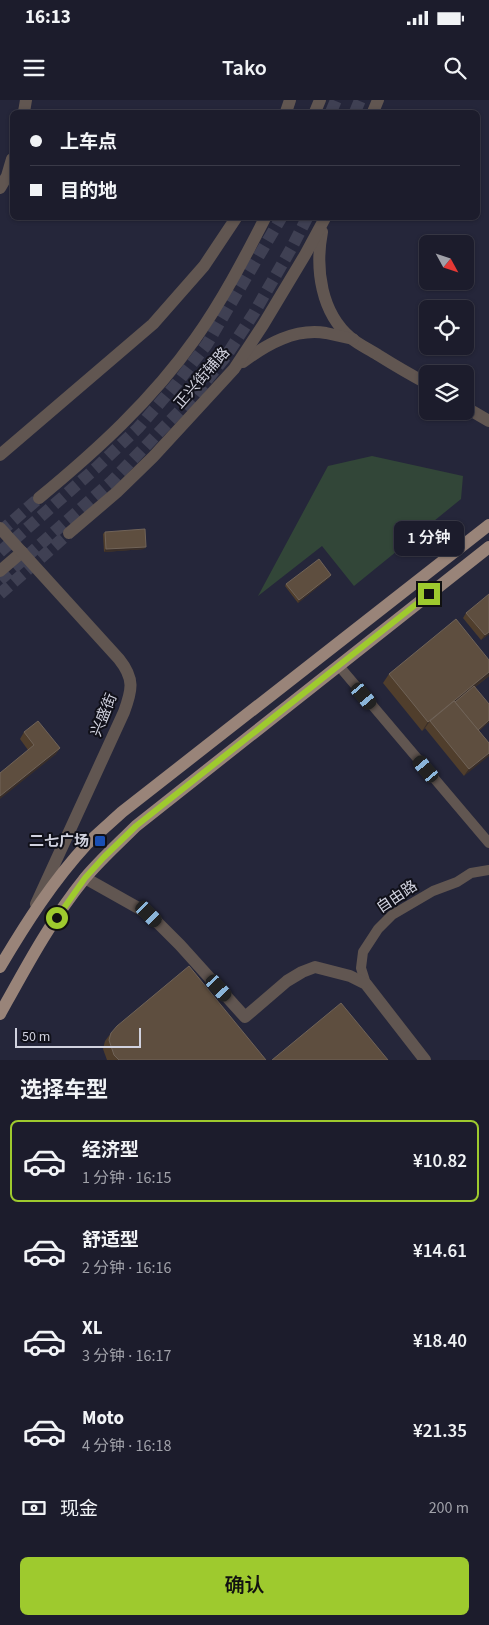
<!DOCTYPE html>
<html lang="zh">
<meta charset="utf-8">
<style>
:root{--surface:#1c1c2c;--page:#252534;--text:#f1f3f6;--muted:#a0a1a9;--line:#3a3a48;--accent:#9eca2e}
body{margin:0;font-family:"Source Sans 3","Noto Sans SC",sans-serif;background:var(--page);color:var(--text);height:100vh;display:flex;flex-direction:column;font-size:19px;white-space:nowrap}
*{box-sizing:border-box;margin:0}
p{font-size:16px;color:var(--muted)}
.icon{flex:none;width:28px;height:28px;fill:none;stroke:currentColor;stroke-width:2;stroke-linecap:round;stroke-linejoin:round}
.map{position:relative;height:960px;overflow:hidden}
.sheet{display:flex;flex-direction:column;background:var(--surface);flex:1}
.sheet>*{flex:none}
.guide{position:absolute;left:10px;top:10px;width:470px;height:110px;border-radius:8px;box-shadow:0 1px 4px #0004,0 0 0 1px var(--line);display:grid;align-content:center;height:110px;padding:0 20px;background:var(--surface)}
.needle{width:32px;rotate:130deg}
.fabs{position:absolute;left:419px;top:135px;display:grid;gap:10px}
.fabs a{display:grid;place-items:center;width:55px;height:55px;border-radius:8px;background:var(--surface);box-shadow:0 1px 4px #0004,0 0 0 1px var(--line);font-size:25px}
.scale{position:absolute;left:15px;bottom:12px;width:126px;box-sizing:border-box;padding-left:5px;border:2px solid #d1d2df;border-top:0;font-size:14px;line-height:18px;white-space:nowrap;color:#d1d2df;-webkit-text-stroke:4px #101019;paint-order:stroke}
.end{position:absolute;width:22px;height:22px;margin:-11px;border:6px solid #9eca2e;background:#111;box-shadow:0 0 0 2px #111}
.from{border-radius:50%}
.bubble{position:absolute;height:35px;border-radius:8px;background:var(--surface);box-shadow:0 1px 4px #0004,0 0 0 1px var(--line);font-size:16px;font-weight:600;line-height:35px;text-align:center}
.car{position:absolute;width:15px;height:30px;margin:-15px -8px;border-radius:6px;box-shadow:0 0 4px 1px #0007;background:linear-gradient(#222 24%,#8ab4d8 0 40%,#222 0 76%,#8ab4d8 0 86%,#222 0)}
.guide b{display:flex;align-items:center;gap:18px;height:48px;font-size:19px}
.guide b+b{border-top:1px solid var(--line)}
.guide i{width:12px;height:12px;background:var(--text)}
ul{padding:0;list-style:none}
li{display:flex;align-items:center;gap:15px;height:82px;margin:0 10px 8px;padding:0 10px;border:2px solid transparent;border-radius:8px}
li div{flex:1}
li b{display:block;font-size:19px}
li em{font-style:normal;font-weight:600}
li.selected{border-color:var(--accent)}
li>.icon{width:45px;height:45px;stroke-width:1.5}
h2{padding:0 20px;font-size:22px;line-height:60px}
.pay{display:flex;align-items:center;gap:12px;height:55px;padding:0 20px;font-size:19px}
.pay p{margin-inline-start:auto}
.primary-button{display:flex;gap:10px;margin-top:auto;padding:10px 20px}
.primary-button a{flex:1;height:58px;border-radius:8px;background:var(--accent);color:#111;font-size:20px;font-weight:600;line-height:58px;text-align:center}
.status{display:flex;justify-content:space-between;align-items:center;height:35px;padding:0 25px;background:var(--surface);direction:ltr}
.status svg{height:14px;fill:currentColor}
header{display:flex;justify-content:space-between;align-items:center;height:65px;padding:0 20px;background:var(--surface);font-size:22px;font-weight:600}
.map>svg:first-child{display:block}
.green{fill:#324638}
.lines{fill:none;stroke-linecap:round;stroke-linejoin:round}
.tertiary-tunnel{stroke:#3f4053;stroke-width:12;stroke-dasharray:12 6;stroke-linecap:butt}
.primary-tunnel{stroke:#3f4053;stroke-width:12;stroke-dasharray:12 6;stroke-linecap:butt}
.service{stroke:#615651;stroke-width:10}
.pedestrian{stroke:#615651;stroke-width:12}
.minor{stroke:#615651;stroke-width:12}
.tertiary{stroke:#615651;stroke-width:12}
.primary{stroke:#998479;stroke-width:12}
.wall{fill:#503e2c}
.shaded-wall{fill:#392e29}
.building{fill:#5e4e3f;stroke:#706358}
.route{stroke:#9eca2e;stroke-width:6}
.transit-dot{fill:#1a4fb4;stroke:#101019;stroke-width:2}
.labels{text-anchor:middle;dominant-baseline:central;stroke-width:4;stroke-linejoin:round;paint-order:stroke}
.street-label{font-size:15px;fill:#d1d2df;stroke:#101019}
.poi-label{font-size:15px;font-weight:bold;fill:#d1d2df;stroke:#101019;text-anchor:end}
</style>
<div class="status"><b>16:13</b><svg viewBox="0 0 49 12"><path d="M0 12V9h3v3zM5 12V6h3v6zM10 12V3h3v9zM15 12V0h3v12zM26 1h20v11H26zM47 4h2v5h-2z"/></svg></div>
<header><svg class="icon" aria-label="menu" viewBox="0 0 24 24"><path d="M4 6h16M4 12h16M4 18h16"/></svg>Tako<svg class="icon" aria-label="search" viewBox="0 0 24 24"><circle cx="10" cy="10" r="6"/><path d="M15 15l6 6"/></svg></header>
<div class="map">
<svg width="489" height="960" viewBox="0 0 489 960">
<rect width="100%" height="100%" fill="#25263a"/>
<polygon class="green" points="372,356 463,376 461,399 354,486 322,446 258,496 328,366"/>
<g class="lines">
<g class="tertiary-tunnel">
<polyline points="0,432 39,398"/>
<polyline points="0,494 69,433"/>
</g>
<g class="primary-tunnel">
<polyline points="331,12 336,0"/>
<polyline points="355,12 360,0"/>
<polyline points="0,452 96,368 138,328 177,283 207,244 281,118"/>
<polyline points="0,480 112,381 195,295 226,256 254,213 292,147 307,118"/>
</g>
<g class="service">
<polyline points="339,566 489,743"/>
<polyline points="366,884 361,868 363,852 378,829 392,815 433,791 457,782 471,773 489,770"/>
</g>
<polyline class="pedestrian" points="0,471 22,452"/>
<g class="minor">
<polyline points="24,12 26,0"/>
<polyline points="286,12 290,0"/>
<polyline points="0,88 7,76 12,59"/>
<polyline points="0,355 153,224 204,166 236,118"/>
<path d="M 0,428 L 119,559 C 135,579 132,590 124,612 L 36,804"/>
<polyline points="85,778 149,814 180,845 245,917 287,881 302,872 315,867 350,876 366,884 425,960"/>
</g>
<g class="tertiary">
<polyline points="315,12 320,0"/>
<polyline points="373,12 378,0"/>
<path d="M 322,132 C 315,169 321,213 351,238 C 359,245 369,249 378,255 C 394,265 411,275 428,284"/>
<path d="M 243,262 C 267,244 295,228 326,233 C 335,235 344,237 353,239"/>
<polyline points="465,307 489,321"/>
<path d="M 39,398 C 96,351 152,300 195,239 C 222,201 244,159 265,118"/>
<polyline points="69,433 117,392 153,357 234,269 263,225 305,155 325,118"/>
</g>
<g class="primary">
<path d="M 0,867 C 26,823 53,781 87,744 C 98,733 110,723 122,712 L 489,425"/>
<path d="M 0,914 C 26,867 51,820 85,778 C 101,759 119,743 136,726 L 489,447"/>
</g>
</g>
<g class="wall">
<polygon points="105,432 144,449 104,452 103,434"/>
<polygon points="330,477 298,503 285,486 286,484"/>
<polygon points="466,513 489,534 481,540 463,518"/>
<polygon points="489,572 489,576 475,587 489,622 479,631 489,643 464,676 425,628 422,631 383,583 389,574"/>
<polygon points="24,632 60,648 55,655 28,650 20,639"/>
<polygon points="111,933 266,960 107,960 103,949 105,941"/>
</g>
<g class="shaded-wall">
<polygon points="146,447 144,449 104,452 106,449"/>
<polygon points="331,475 330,477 298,503 299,500"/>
<polygon points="489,532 489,534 481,540 485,535"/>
<polygon points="489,572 489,576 454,604 430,621 425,628 422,631 428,622"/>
<polygon points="489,620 489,622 473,636 476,631"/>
<polygon points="60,648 55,655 0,699 0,696"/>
<polygon points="489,653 489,656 464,676 469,669"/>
</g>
<g class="building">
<polygon points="145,429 146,447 106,449 105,432"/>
<polygon points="319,459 331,475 299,500 286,484"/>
<polygon points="489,494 489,532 485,535 466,513"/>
<polygon points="456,519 489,560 489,572 428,622 389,574"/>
<polygon points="474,586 489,604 489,620 478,630 455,602"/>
<polygon points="454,601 489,643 489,653 469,669 430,621"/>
<polygon points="38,621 60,648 0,696 0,673 34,645 24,632"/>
<polygon points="189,866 266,960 119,960 114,955 109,940 111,933 117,926"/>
<polygon points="341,903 388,960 272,960"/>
</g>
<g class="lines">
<polyline class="route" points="57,818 85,778 104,757 136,726 429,494"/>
</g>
<rect class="transit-dot" x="94" y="735" width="12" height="12" rx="2.5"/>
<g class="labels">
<g class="street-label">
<text transform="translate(202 278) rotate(-49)">正兴街辅路</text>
<text transform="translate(104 615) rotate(-68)">兴盛街</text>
<text transform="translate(397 797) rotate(-34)">自由路</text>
</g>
<g class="poi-label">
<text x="89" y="741">二七广场</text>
</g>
</g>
</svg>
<div class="fabs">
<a><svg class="needle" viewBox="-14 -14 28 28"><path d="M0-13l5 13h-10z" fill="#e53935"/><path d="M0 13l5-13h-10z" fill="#a0a1a9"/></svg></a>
<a><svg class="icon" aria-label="locate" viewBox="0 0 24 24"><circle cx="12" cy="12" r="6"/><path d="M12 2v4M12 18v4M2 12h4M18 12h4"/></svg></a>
<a><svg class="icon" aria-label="layers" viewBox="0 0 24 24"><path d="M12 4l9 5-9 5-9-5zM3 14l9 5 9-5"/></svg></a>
</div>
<div class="scale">50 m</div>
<i class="end from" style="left:57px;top:818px"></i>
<i class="end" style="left:429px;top:494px"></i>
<div class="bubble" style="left:394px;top:421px;width:70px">1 分钟</div>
<i class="car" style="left:364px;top:596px;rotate:140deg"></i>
<i class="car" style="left:426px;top:669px;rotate:320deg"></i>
<i class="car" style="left:149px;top:814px;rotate:135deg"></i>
<i class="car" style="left:219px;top:888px;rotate:138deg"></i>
<div class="guide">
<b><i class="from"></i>上车点</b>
<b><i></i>目的地</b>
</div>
</div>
<section class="sheet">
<h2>选择车型</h2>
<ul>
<li class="selected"><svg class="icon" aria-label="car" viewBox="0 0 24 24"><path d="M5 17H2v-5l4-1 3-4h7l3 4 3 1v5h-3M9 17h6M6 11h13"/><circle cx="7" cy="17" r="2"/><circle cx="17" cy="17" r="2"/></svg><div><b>经济型</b><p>1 分钟 · 16:15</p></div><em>¥10.82</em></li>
<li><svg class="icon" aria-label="car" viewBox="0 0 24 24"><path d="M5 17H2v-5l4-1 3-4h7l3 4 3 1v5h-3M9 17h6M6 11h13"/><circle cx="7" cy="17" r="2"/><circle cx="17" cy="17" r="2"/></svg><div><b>舒适型</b><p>2 分钟 · 16:16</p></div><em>¥14.61</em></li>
<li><svg class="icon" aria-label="car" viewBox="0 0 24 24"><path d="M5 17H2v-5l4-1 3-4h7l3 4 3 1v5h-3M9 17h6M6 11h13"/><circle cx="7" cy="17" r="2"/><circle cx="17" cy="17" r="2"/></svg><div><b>XL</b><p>3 分钟 · 16:17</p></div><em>¥18.40</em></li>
<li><svg class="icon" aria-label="car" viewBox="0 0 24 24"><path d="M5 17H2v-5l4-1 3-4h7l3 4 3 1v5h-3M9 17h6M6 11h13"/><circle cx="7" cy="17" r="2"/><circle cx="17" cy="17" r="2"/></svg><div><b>Moto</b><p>4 分钟 · 16:18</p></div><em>¥21.35</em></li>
</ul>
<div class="pay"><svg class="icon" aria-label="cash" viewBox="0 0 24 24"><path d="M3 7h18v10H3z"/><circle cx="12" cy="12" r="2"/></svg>现金<p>200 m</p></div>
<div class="primary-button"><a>确认</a></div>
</section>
